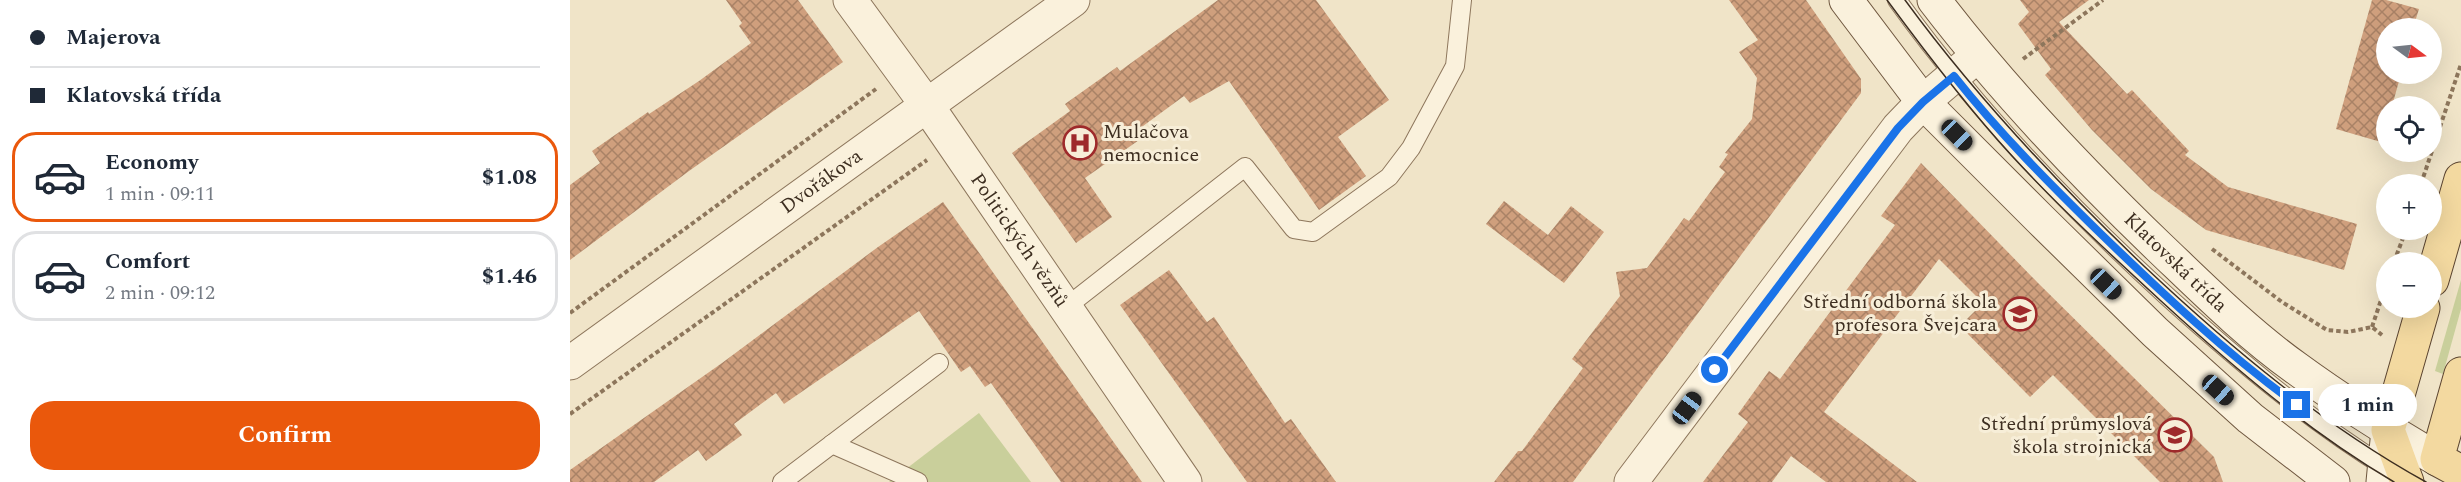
<!DOCTYPE html>
<meta charset="utf-8">
<style>
:root{--surface:#fff;--page:#f2f2f3;--text:#1f2937;--muted:#747a83;--line:#e0e1e3;--accent:#ea580c}
body{margin:0;font-family:Spectral,serif;background:var(--page);color:var(--text);height:100vh;display:flex;flex-direction:column;font-size:22px;white-space:nowrap}
*{box-sizing:border-box;margin:0}
p{font-size:20px;color:var(--muted)}
.icon{flex:none;width:33px;height:33px;fill:none;stroke:currentColor;stroke-width:2;stroke-linecap:round;stroke-linejoin:round}
.map{position:relative;flex:1;overflow:hidden}
.sheet{display:flex;flex-direction:column;background:var(--surface);width:570px}
.sheet>*{flex:none}
.guide{display:grid;align-content:center;height:132px;padding:0 30px;background:var(--surface)}
.needle{width:39px;rotate:105deg}
.tools{position:absolute;left:1806px;top:18px;display:grid;gap:12px}
.tools a{display:grid;place-items:center;width:66px;height:66px;border-radius:50%;background:var(--surface);box-shadow:0 6px 24px #0002;font-size:30px}
.end{position:absolute;width:27px;height:27px;margin:-14px;border:8px solid #1a73e8;background:#fff;box-shadow:0 0 0 3px #fff}
.from{border-radius:50%}
.bubble{position:absolute;height:42px;border-radius:21px;background:var(--surface);box-shadow:0 6px 24px #0002;font-size:20px;font-weight:700;line-height:42px;text-align:center}
.car{position:absolute;width:18px;height:36px;margin:-18px -9px;border-radius:8px;box-shadow:0 0 4px 2px #0007;background:linear-gradient(#222 24%,#8ab4d8 0 40%,#222 0 76%,#8ab4d8 0 86%,#222 0)}
.guide b{display:flex;align-items:center;gap:21px;height:57px;font-size:22px}
.guide b+b{border-top:2px solid var(--line)}
.guide i{width:15px;height:15px;background:var(--text)}
ul{padding:0;list-style:none}
li{display:flex;align-items:center;gap:18px;height:90px;margin:0 12px 9px;padding:0 18px;border:3px solid var(--line);border-radius:24px}
li div{flex:1}
li b{display:block;font-size:22px}
li em{font-style:normal;font-weight:700}
li.active{border-color:var(--accent)}
li>.icon{width:54px;height:54px;stroke-width:1.5}
.action{display:flex;gap:12px;margin-top:auto;padding:12px 30px}
.action a{flex:1;height:69px;border-radius:24px;background:var(--accent);color:#fff;font-size:24px;font-weight:700;line-height:69px;text-align:center}
main{display:flex;flex:1;min-height:0}
.map>svg:first-child{display:block}
.green{fill:#c9cf9b}
.building{fill:url(#building-cross-hatch)}
.lines{fill:none;stroke-linecap:round;stroke-linejoin:round}
.service-casing{stroke:#8d765c;stroke-width:20}
.minor-casing{stroke:#8d765c;stroke-width:35}
.secondary-casing{stroke:#6f573f;stroke-width:35}
.primary-casing{stroke:#5b4430;stroke-width:35}
.path{stroke:#8d765c;stroke-width:4;stroke-dasharray:4.5 3;stroke-linecap:butt}
.service{stroke:#faf1dc;stroke-width:18}
.minor{stroke:#faf1dc;stroke-width:33}
.secondary{stroke:#faf1dc;stroke-width:33}
.primary{stroke:#f3d9a0;stroke-width:33}
.tram{stroke:#3d2e20;stroke-width:1.5}
.route{stroke:#1a73e8;stroke-width:8}
.labels{text-anchor:middle;dominant-baseline:central;stroke-width:6;stroke-linejoin:round;paint-order:stroke}
.poi-label{font-size:20px;fill:#3d2e20;stroke:#f7eed8;text-anchor:end}
.street-label{font-size:20px;fill:#3d2e20;stroke:#f7eed8}
</style>
<main>
<section class="sheet">
<div class="guide">
<b><i class="from"></i>Majerova</b>
<b><i></i>Klatovská třída</b>
</div>
<ul>
<li class="active"><svg class="icon" aria-label="car" viewBox="0 0 24 24"><path d="M5 17H2v-5l4-1 3-4h7l3 4 3 1v5h-3M9 17h6M6 11h13"/><circle cx="7" cy="17" r="2"/><circle cx="17" cy="17" r="2"/></svg><div><b>Economy</b><p>1 min · 09:11</p></div><em>$1.08</em></li>
<li><svg class="icon" aria-label="car" viewBox="0 0 24 24"><path d="M5 17H2v-5l4-1 3-4h7l3 4 3 1v5h-3M9 17h6M6 11h13"/><circle cx="7" cy="17" r="2"/><circle cx="17" cy="17" r="2"/></svg><div><b>Comfort</b><p>2 min · 09:12</p></div><em>$1.46</em></li>
</ul>
<div class="action"><a>Confirm</a></div>
</section>
<div class="map">
<svg width="1891" height="482" viewBox="0 0 1891 482">
<defs>
<pattern id="building-cross-hatch" width="8" height="8" patternUnits="userSpaceOnUse" patternTransform="scale(1.5)"><rect width="8" height="8" fill="#cf9f7d"/><path d="M0 0l8 8M0 8l8-8" fill="none" stroke="#a98266"/></pattern>
</defs>
<rect width="100%" height="100%" fill="#f0e4c8"/>
<g class="green">
<polygon points="1891,280 1891,309 1873,374 1865,371"/>
<polygon points="409,413 461,482 319,482"/>
</g>
<g class="building">
<polygon points="156,0 228,0 273,62 119,171 0,260 0,185 30,163 22,151 78,112 79,114 129,81 181,43 169,26 172,23"/>
<polygon points="648,0 746,0 819,100 768,137 796,176 749,210 659,81 620,103 614,96 573,126 579,133 515,178 542,217 506,243 442,153 500,111 495,104 547,67 550,71"/>
<polygon points="1159,0 1236,0 1291,79 1291,93 1003,482 924,482 948,451 952,451 1013,368 1002,359 1050,296 1046,272 1077,268 1114,218 1119,221 1155,172 1149,167 1158,154 1155,153 1182,119 1187,78 1169,52 1188,40"/>
<polygon points="1450,0 1519,0 1489,22 1557,94 1562,90 1619,151 1615,155 1658,187 1787,224 1774,270 1636,230 1581,189 1522,130 1475,75 1481,69 1448,24 1459,12"/>
<polygon points="1802,0 1816,0 1849,9 1843,28 1816,28 1816,74 1831,74 1822,106 1816,106 1816,123 1811,142 1766,129"/>
<polygon points="1351,163 1468,283 1644,457 1653,482 1590,482 1483,375 1460,397 1390,326 1413,303 1369,259 1254,412 1347,482 1256,482 1221,456 1202,482 1133,482 1178,422 1168,414 1199,371 1210,379 1325,225 1311,216"/>
<polygon points="934,201 978,235 1001,206 1034,232 994,283 916,224"/>
<polygon points="373,202 572,482 491,482 421,383 415,387 400,366 391,372 349,311 214,404 206,393 164,424 172,435 136,461 128,450 84,482 0,482 0,470 152,363 308,247"/>
<polygon points="599,270 637,322 644,317 715,423 721,419 766,482 677,482 550,305"/>
</g>
<g class="lines">
<defs>
<g id="service">
<path d="M 1327,0 C 1406,110 1499,207 1599,298 C 1668,360 1740,421 1820,470"/>
<polyline points="495,308 675,167 724,229 743,232 819,177 841,148 885,66 892,0"/>
<polyline points="262,444 348,482"/>
<polyline points="212,482 369,363"/>
</g>
<g id="minor">
<path id="s1" d="M 280,0 L 356,104 L 615,482"/>
<path id="s2" d="M 0,363 L 503,0"/>
<polyline points="1061,482 1328,128 1353,102 1407,56"/>
</g>
<g id="secondary">
<polyline points="1276,0 1353,102 1470,219 1585,332 1680,418 1763,482"/>
<path id="s3" d="M 1364,0 C 1432,89 1509,170 1590,248 C 1633,289 1677,333 1726,368 C 1771,401 1819,431 1867,459"/>
<polyline points="1813,482 1818,430"/>
</g>
<g id="primary">
<polyline points="1862,280 1891,179"/>
<polyline points="1891,374 1867,459 1891,472"/>
<polyline points="1837,482 1818,430 1853,308"/>
</g>
</defs>
<use href="#service" class="service-casing"/>
<use href="#minor" class="minor-casing"/>
<use href="#secondary" class="secondary-casing"/>
<use href="#primary" class="primary-casing"/>
<g class="path">
<polyline points="1453,59 1533,0"/>
<polyline points="1851,184 1891,64"/>
<polyline points="1642,249 1712,302 1757,330 1778,332 1802,327 1812,335"/>
<polyline points="1824,262 1836,230"/>
<polyline points="0,313 306,89"/>
<polyline points="1802,327 1816,285"/>
<polyline points="0,414 357,160"/>
</g>
<use href="#service" class="service"/>
<use href="#minor" class="minor"/>
<use href="#secondary" class="secondary"/>
<use href="#primary" class="primary"/>
<g class="tram">
<path d="M 1317,0 C 1356,53 1397,107 1442,156 C 1489,207 1540,254 1591,301 C 1663,367 1739,432 1824,482"/>
<path d="M 1335,0 C 1406,97 1488,184 1575,267 C 1661,348 1753,425 1856,482"/>
</g>
</g>
<g class="lines">
<path class="route" d="M 1145,370 L 1328,128 L 1353,102 L 1384,76 C 1429,133 1480,184 1531,234 C 1593,294 1657,354 1727,405"/>
</g>
<defs>
<symbol id="hospital-ring" viewBox="-11 -11 22 22"><circle r="9.5" fill="#f7eed8" stroke="#9e2a2b" stroke-width="1.5"/><path d="M-5-5h3v3.5h4V-5h3V5h-3V1.5h-4V5h-3Z" fill="#9e2a2b"/></symbol>
<symbol id="school-ring" viewBox="-11 -11 22 22"><circle r="9.5" fill="#f7eed8" stroke="#9e2a2b" stroke-width="1.5"/><path d="M0-5L7-2L0 1L-7-2ZM-4 1L0 2.5L4 1V4Q0 6-4 4Z" fill="#9e2a2b"/></symbol>
</defs>
<g fill-rule="evenodd">
<use href="#hospital-ring" x="491" y="124" width="38" height="38"/>
<use href="#school-ring" x="1431" y="295" width="38" height="38"/>
<use href="#school-ring" x="1586" y="416" width="38" height="38"/>
</g>
<g class="labels">
<g class="poi-label">
<text x="533" y="132" text-anchor="start">Mulačova<tspan x="533" dy="23">nemocnice</tspan></text>
<text x="1427" y="302">Střední odborná škola<tspan x="1427" dy="23">profesora Švejcara</tspan></text>
<text x="1582" y="424">Střední průmyslová<tspan x="1582" dy="23">škola strojnická</tspan></text>
</g>
<g class="street-label">
<text stroke="none"><textPath href="#s2" startOffset="310">Dvořákova</textPath></text>
<text stroke="none"><textPath href="#s1" startOffset="294">Politických vězňů</textPath></text>
<text stroke="none"><textPath href="#s3" startOffset="357">Klatovská třída</textPath></text>
</g>
</g>
</svg>
<div class="tools">
<a><svg class="needle" viewBox="-14 -14 28 28"><path d="M0-13l5 13h-10z" fill="#e53935"/><path d="M0 13l5-13h-10z" fill="#747a83"/></svg></a>
<a><svg class="icon" aria-label="locate" viewBox="0 0 24 24"><circle cx="12" cy="12" r="6"/><path d="M12 2v4M12 18v4M2 12h4M18 12h4"/></svg></a>
<a>+</a>
<a>−</a>
</div>
<i class="end from" style="left:1145px;top:370px"></i>
<i class="end" style="left:1727px;top:405px"></i>
<div class="bubble" style="left:1748px;top:384px;width:99px">1 min</div>
<i class="car" style="left:1387px;top:135px;rotate:135deg"></i>
<i class="car" style="left:1536px;top:284px;rotate:134deg"></i>
<i class="car" style="left:1648px;top:390px;rotate:132deg"></i>
<i class="car" style="left:1117px;top:408px;rotate:37deg"></i>
</div>
</main>
